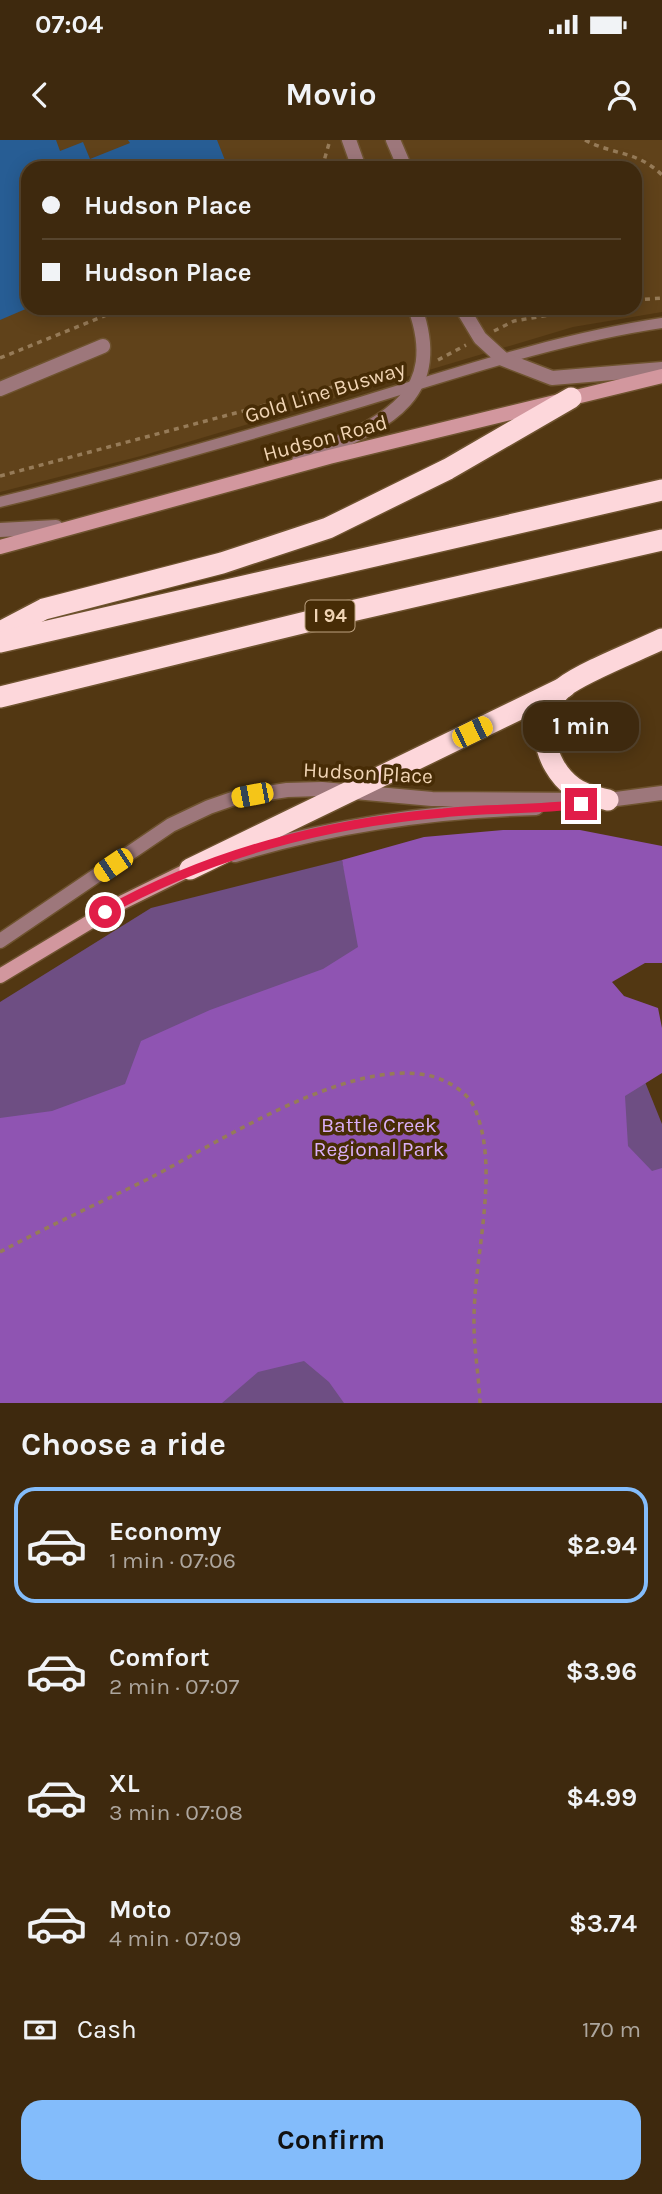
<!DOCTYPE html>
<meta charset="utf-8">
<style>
:root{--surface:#3e290e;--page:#453117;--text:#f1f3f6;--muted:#ada69e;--line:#57452e;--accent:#83bcfb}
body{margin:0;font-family:Karla,sans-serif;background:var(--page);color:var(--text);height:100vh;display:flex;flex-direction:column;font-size:26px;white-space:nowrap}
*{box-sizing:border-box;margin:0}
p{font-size:23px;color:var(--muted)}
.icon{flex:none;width:38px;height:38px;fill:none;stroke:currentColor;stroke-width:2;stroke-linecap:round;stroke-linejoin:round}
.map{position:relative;height:1263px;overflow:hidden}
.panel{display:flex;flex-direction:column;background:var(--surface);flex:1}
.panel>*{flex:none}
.hud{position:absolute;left:21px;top:21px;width:621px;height:154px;border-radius:21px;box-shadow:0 4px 18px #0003,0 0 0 2px var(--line);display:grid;align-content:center;height:154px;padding:0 21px;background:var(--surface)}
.end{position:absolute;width:32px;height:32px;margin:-16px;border:9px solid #e11d48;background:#fff;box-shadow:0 0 0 4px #fff}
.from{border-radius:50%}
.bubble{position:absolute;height:49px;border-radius:21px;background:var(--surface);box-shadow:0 4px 18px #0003,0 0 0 2px var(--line);font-size:23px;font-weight:700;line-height:49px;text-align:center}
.car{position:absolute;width:21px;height:42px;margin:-21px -10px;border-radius:9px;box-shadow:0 0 5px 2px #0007;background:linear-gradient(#f5c518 24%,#345 0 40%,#f5c518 0 76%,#345 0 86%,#f5c518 0)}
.hud b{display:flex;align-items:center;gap:24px;height:66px;font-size:26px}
.hud b+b{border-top:2px solid var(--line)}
.hud i{width:18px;height:18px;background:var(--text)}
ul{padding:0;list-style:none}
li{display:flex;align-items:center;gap:21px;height:116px;margin:0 14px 10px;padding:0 7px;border:4px solid transparent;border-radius:21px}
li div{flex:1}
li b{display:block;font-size:26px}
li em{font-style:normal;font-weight:700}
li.active{border-color:var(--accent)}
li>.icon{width:63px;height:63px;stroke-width:1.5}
h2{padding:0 21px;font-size:32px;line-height:84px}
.pay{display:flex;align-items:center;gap:18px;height:77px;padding:0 21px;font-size:26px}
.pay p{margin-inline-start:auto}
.button{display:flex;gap:14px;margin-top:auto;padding:14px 21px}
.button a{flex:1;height:80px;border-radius:21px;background:var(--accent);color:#111;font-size:28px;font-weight:700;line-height:80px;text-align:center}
.status{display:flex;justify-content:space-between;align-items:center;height:49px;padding:0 35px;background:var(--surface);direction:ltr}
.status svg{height:19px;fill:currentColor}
header{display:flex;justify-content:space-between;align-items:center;height:91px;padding:0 21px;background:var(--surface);font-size:32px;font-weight:700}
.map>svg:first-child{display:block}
.built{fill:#60421a;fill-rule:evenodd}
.green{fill:#6e4e83}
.forest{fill:#8f54b2}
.building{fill:#275d94}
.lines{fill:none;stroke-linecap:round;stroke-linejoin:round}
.lane-casing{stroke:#6e532f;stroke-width:13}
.street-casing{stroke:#6e532f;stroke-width:17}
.secondary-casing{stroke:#6e532f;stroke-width:17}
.highway-casing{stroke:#6e532f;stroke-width:24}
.path{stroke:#967b58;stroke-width:3.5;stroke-dasharray:5 5;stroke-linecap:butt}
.lane{stroke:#9d777b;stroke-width:10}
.street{stroke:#9d777b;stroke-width:14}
.secondary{stroke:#d2979e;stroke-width:14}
.highway{stroke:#fdd7db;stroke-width:21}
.route{stroke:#e11d48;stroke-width:9}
.labels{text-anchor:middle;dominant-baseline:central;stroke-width:7;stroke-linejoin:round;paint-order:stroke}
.shield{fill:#472c06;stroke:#bda280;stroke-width:2}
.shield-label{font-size:19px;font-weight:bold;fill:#f0d4b4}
.street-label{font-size:21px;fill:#f0d4b4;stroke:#472c06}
.park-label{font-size:21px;fill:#dbb0f8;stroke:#472c06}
</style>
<div class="status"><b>07:04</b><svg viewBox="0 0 49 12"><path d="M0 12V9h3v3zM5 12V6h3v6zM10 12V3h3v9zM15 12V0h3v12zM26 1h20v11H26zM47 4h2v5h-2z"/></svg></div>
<header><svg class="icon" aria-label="back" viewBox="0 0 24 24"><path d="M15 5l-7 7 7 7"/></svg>Movio<svg class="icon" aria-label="person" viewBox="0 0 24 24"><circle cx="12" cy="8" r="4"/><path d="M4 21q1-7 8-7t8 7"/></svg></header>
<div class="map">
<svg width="662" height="1263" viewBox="0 0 662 1263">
<rect width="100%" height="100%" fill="#523712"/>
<path class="built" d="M 0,0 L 662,0 L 662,172 L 573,187 L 141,316 L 0,352 ZM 28,28 L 635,28 L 635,168 L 28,168 Z"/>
<polygon class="green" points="544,691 662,984 662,1263 0,1263 0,862 151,768 342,720 345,732"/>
<polygon class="forest" points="503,690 580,690 662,706 662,823 645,823 612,842 624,856 658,868 662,888 662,933 625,956 628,1006 652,1031 662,1028 662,1263 344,1263 329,1242 304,1221 258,1232 222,1263 0,1263 0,978 52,971 125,944 141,901 210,870 323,829 358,807 342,720 424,697"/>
<polygon class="building" points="0,0 56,0 60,11 83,2 90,19 130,3 128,0 217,0 228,28 28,28 28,168 0,180"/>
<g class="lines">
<defs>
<path id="lane" d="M 0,362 C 123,332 243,297 364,261 C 462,231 561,198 662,183"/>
<g id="street">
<polyline points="349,0 359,28"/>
<polyline points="393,0 405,28"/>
<polyline points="462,168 480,198 503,219 552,238 662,229"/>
<polyline points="0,249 103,206"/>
<path d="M 299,321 C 370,287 450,266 415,168"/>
<polyline points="0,390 56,387"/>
<polyline points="601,661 662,653"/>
<path d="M 235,715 C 334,685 432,671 536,668"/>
<polyline points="0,801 171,685 209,667 235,658 287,650 322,649 432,659 590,660"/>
</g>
<g id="secondary">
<polyline points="0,407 329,317 662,236"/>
<polyline points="0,836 123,762 190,729"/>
</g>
<g id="highway">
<polyline points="0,492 44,469 222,423 328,388 448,329 571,258"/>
<polyline points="0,502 662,350"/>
<polyline points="0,557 347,472 662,400"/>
<path d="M 608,660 C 596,657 583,655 573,647 C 543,625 532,574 564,547 C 583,532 637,511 662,499"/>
<polyline points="190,729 565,547"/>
</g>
</defs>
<use href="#lane" class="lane-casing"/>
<use href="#street" class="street-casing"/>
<use href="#secondary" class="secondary-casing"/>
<use href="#highway" class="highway-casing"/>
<g class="path">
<path d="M 585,0 C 613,15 638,11 662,35"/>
<polyline points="322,28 330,0"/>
<polyline points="635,160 662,158"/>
<polyline points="494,191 514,181 590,168"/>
<polyline points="0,218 124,168"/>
<polyline points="438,220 466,205"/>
<polyline points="0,336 404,228"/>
<path d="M 0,1112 C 50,1085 102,1062 152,1037 C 221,1001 368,905 445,941 C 457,947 469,955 475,969 C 501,1032 473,1117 474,1184 C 474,1210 479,1237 480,1263"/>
</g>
<use href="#lane" class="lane"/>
<use href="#street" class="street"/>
<use href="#secondary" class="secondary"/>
<use href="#highway" class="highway"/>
</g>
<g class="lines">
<path class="route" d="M 105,772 C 208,714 326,683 443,673 C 489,668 536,670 581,664"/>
</g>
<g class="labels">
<rect class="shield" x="305.5" y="460.5" width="49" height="31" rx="5"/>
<g class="shield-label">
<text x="330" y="476">I 94</text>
</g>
<g class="street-label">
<text transform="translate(325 252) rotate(-17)">Gold Line Busway</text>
<text transform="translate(325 298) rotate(-15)">Hudson Road</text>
<text transform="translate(368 633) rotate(3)">Hudson Place</text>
</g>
<g class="park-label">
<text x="379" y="985">Battle Creek<tspan x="379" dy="24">Regional Park</tspan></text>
</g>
</g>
</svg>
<i class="end from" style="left:105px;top:772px"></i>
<i class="end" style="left:581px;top:664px"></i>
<div class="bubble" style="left:523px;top:562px;width:116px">1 min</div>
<i class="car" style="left:472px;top:592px;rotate:64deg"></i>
<i class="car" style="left:252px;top:655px;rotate:259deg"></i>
<i class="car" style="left:113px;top:725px;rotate:236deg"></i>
<div class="hud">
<b><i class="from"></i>Hudson Place</b>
<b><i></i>Hudson Place</b>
</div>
</div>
<section class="panel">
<h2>Choose a ride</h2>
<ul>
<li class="active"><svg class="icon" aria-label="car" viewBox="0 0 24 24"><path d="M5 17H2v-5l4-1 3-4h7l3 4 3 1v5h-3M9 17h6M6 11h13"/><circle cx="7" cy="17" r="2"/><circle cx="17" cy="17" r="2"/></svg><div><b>Economy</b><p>1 min · 07:06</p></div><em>$2.94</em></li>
<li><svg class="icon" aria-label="car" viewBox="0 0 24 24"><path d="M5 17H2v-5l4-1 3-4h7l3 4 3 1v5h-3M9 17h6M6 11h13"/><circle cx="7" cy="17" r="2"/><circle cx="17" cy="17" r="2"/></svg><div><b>Comfort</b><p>2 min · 07:07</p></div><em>$3.96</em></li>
<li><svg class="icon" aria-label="car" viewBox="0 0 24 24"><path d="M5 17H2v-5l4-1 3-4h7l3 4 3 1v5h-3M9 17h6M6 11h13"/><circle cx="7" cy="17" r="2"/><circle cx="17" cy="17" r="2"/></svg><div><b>XL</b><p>3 min · 07:08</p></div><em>$4.99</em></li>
<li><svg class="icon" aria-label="car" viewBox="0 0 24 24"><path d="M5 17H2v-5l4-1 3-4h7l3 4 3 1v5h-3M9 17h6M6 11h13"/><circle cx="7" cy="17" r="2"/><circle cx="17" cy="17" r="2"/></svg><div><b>Moto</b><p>4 min · 07:09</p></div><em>$3.74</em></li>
</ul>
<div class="pay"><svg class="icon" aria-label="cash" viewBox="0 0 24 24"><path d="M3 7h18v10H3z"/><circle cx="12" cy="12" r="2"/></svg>Cash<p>170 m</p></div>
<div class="button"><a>Confirm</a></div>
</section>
